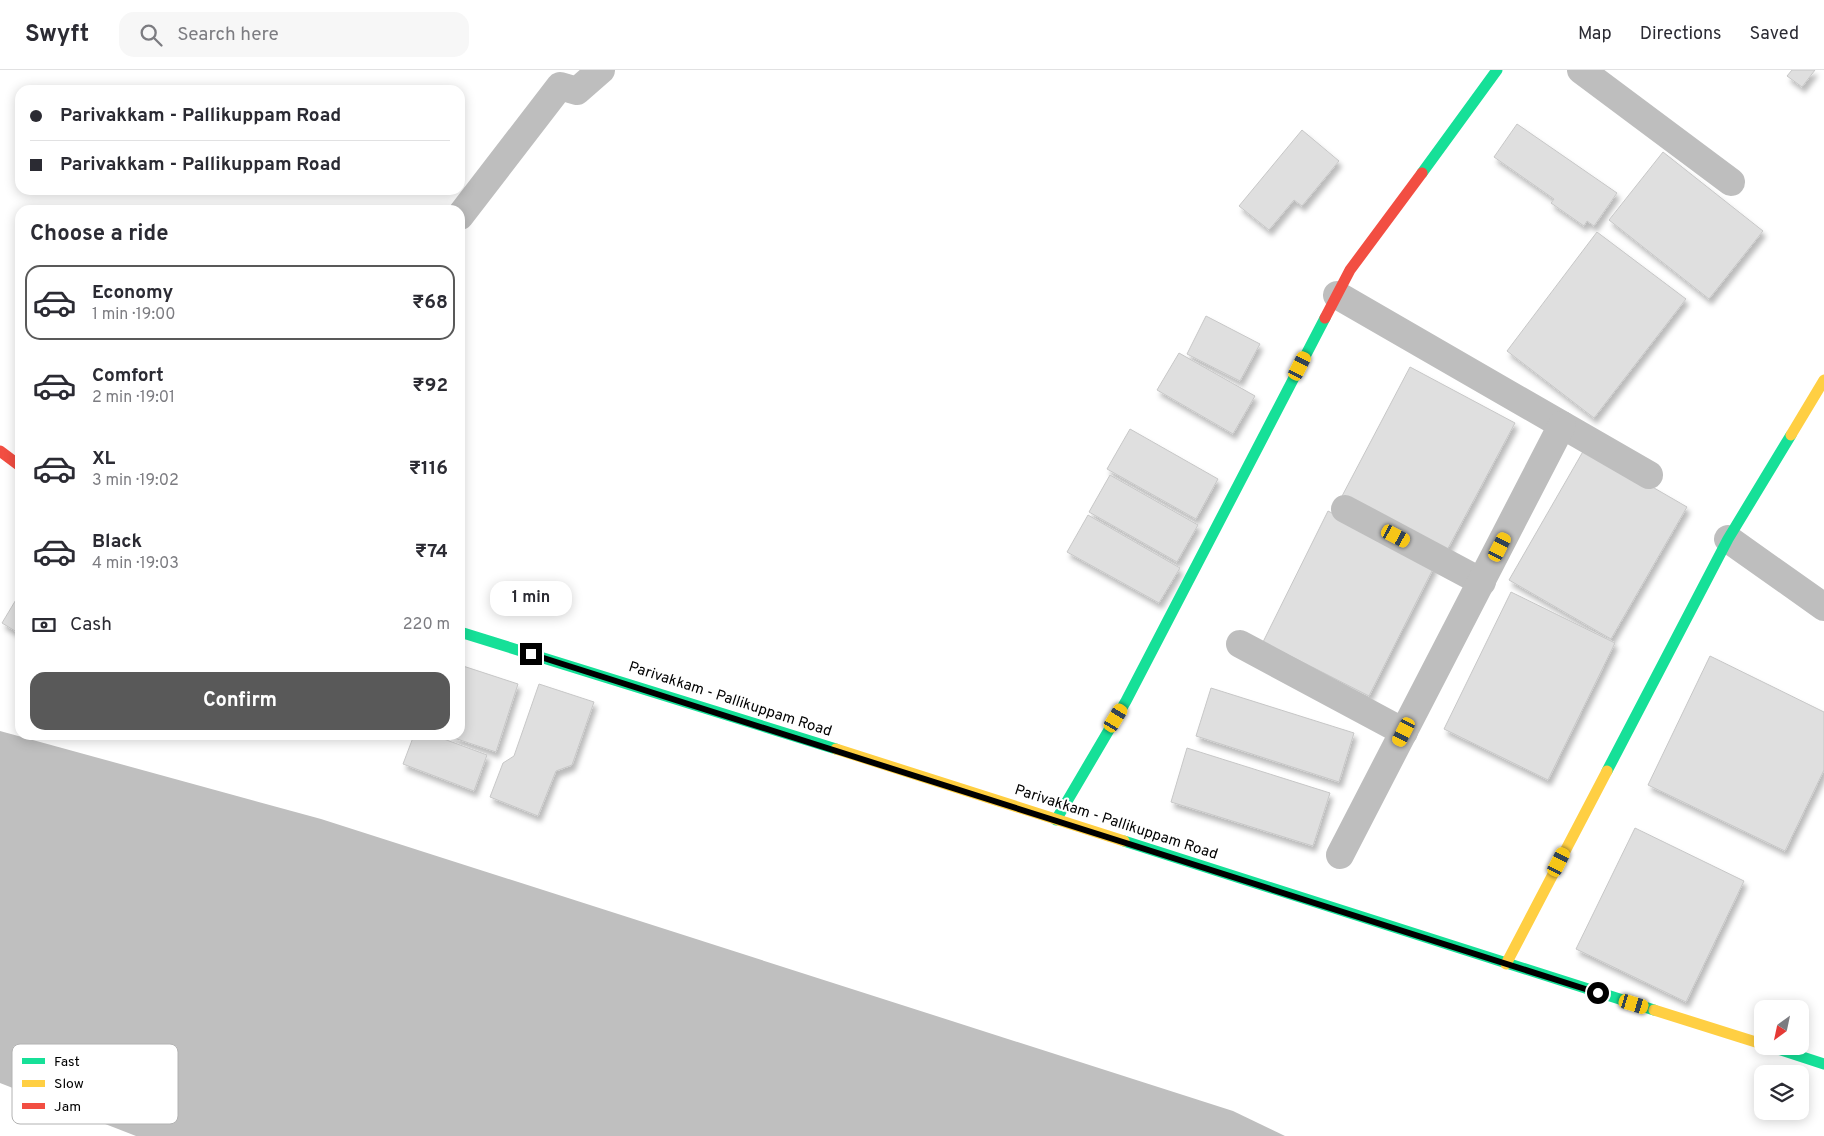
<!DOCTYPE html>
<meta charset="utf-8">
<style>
:root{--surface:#fff;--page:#f7f7f7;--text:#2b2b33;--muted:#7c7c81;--line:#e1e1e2;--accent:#595959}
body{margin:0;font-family:Overpass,sans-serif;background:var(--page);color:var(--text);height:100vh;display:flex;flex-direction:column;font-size:19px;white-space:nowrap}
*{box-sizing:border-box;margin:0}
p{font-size:16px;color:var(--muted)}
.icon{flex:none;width:28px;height:28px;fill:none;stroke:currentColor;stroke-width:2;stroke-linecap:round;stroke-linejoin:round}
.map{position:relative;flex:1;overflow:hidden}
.side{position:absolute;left:15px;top:135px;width:450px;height:535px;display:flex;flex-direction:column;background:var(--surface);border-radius:15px;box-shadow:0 2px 12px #0003}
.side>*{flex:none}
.banner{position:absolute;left:15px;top:15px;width:450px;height:110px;border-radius:15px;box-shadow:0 2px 12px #0003;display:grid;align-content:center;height:110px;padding:0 15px;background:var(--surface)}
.needle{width:32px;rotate:213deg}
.tools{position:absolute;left:1754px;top:930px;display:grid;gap:10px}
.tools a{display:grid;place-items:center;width:55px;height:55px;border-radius:10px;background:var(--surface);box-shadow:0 2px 12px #0003;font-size:25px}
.end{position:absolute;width:22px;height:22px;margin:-11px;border:6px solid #000;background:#fff;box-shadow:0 0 0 2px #fff}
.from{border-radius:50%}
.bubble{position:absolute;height:35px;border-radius:15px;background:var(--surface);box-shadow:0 2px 12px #0003;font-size:16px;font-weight:700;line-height:35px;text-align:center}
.car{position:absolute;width:15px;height:30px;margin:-15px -8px;border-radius:6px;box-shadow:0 0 4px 1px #0007;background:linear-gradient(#f5c518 24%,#345 0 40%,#f5c518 0 76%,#345 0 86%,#f5c518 0)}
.banner b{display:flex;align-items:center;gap:18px;height:48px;font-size:19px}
.banner b+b{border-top:1px solid var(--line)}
.banner i{width:12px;height:12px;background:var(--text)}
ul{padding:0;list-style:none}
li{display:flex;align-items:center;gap:15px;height:75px;margin:0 10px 8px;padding:0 5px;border:2px solid transparent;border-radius:15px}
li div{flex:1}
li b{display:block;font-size:19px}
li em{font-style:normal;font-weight:700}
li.current{border-color:var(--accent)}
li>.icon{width:45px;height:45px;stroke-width:1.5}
h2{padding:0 15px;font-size:22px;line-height:60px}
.pay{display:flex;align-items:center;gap:12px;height:55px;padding:0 15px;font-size:19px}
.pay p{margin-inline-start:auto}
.action{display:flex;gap:10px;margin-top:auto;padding:10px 15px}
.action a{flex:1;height:58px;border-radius:15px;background:var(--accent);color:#fff;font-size:20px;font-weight:700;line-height:58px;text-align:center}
header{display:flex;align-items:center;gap:30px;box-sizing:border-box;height:70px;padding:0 25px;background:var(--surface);border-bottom:1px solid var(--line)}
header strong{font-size:24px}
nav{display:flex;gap:28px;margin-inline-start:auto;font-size:18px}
.search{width:350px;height:45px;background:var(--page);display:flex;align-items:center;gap:12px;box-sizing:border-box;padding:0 18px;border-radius:15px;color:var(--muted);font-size:19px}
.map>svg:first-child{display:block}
.water{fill:#bfbfbf}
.building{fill:#dfdfdf;stroke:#c7c7c7;filter:url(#shadow)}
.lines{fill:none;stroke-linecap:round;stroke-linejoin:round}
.street{stroke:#bebebe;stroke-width:28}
.fast{stroke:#16e098;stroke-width:11}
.slow{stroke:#ffcf43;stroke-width:11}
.jam{stroke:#f24e42;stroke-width:11}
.route{stroke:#000;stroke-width:6}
.labels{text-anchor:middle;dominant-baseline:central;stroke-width:4;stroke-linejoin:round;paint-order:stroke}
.street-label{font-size:15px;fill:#000;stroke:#fff}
.key{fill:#fff;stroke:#b2b2b2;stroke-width:1}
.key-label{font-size:14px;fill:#000}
</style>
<header>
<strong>Swyft</strong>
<div class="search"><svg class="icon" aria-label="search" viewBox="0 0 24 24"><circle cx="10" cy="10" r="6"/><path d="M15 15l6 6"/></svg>Search here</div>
<nav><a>Map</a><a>Directions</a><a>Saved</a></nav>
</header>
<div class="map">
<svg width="1824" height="1066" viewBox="0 0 1824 1066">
<defs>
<filter id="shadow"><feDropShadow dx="3" dy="5.5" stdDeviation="2.5" flood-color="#0004"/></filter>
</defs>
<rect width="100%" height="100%" fill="#fff"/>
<polygon class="water" points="0,661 321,749 1233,1041 1285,1066 136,1066 0,1013"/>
<g class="building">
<polygon points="1792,0 1815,0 1802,17 1787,6"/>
<polygon points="1517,54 1617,123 1594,156 1587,151 1584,156 1551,133 1554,129 1494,87"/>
<polygon points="1302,60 1339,91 1302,136 1294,130 1269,160 1239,136"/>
<polygon points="1663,82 1763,161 1709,229 1609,150"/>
<polygon points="1597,162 1686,229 1594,348 1507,281"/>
<polygon points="1206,246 1260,274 1240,311 1187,284"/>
<polygon points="1179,283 1255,326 1233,364 1157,320"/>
<polygon points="1410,297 1515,353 1445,484 1341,428"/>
<polygon points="1130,359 1218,409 1196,449 1107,399"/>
<polygon points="1585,378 1687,437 1611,569 1509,510"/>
<polygon points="1110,405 1198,455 1177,492 1089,442"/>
<polygon points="1328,441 1435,495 1369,626 1263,572"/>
<polygon points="1088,445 1180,498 1159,533 1067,482"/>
<polygon points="1511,522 1615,573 1548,710 1444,659"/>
<polygon points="20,523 20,564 2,553"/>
<polygon points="1710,586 1824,642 1824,700 1785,781 1648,715"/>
<polygon points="460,595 518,614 496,682 445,665 460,665"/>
<polygon points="539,614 594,632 572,695 556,701 538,746 490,727 503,693 514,686"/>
<polygon points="1211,618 1354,663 1339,712 1196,666"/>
<polygon points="414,665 433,665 487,685 474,721 403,694"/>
<polygon points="1187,678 1330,723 1313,776 1171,732"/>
<polygon points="1635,758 1744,811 1686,932 1576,879"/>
</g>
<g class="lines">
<g class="street">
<polyline points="1581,0 1731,112"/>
<polyline points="460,146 560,16 577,21 601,0"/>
<polyline points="1337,225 1649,405"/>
<polyline points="1345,439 1482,512"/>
<polyline points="1728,469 1824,537"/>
<polyline points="1240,574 1404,662"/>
<polyline points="1340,785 1562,355"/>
</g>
<g class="fast">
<polyline points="1422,103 1497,0"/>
<polyline points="460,562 836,679"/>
<polyline points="1607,701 1728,469 1791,365"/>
<polyline points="1056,750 1126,631 1325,248"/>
<polyline points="1124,771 1654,940"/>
<polyline points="1769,976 1824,994"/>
</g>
<g class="slow">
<polyline points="1791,365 1824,310"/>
<polyline points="836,679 1124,771"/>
<polyline points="1506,894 1607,701"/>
<polyline points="1654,940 1762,974"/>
</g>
<g class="jam">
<polyline points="1325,248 1350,200 1422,103"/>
<polyline points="0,381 20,396"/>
</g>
</g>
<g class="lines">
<polyline class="route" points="531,584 1598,923"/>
</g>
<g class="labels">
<g class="street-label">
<text transform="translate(730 630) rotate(18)">Parivakkam - Pallikuppam Road</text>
<text transform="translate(1116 753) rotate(18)">Parivakkam - Pallikuppam Road</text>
</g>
</g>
<rect x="12" y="974" width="166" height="80" rx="8" class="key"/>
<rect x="22" y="988" width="23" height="6" fill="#16e098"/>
<rect x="22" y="1010" width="23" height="7" fill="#ffcf43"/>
<rect x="22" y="1033" width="23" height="6" fill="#f24e42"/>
<g class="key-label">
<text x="54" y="996">Fast</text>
<text x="54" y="1018">Slow</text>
<text x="54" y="1041">Jam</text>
</g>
</svg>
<div class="tools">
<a><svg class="needle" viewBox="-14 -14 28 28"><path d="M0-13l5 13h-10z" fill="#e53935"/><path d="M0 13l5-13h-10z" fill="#7c7c81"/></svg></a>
<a><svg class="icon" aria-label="layers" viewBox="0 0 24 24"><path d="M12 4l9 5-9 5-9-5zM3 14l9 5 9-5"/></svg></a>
</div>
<i class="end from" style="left:1598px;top:923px"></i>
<i class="end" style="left:531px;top:584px"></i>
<div class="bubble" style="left:490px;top:511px;width:82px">1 min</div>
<i class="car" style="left:1300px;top:296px;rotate:27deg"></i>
<i class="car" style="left:1396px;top:466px;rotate:118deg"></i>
<i class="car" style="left:1500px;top:477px;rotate:27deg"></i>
<i class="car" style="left:1116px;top:648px;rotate:31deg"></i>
<i class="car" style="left:1404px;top:662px;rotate:207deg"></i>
<i class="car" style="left:1559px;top:792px;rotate:27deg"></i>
<i class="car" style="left:1634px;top:934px;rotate:107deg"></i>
<div class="banner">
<b><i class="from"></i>Parivakkam - Pallikuppam Road</b>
<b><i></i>Parivakkam - Pallikuppam Road</b>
</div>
<section class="side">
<h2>Choose a ride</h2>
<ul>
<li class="current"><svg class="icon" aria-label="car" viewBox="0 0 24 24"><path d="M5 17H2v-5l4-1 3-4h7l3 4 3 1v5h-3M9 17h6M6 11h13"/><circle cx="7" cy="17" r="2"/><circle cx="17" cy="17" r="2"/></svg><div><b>Economy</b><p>1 min · 19:00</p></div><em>₹68</em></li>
<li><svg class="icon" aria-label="car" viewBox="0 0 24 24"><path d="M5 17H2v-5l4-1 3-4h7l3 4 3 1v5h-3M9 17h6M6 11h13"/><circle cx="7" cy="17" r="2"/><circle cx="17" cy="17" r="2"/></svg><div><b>Comfort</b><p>2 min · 19:01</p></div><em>₹92</em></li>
<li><svg class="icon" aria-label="car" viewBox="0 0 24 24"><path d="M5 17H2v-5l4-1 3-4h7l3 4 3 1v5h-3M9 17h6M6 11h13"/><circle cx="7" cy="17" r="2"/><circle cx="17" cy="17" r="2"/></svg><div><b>XL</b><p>3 min · 19:02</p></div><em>₹116</em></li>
<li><svg class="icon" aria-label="car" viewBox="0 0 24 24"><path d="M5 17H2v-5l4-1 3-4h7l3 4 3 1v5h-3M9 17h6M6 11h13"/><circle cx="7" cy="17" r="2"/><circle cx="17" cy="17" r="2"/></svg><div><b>Black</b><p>4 min · 19:03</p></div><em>₹74</em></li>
</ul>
<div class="pay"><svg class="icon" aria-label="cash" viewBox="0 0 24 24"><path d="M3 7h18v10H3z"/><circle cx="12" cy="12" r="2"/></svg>Cash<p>220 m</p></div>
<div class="action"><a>Confirm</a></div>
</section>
</div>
